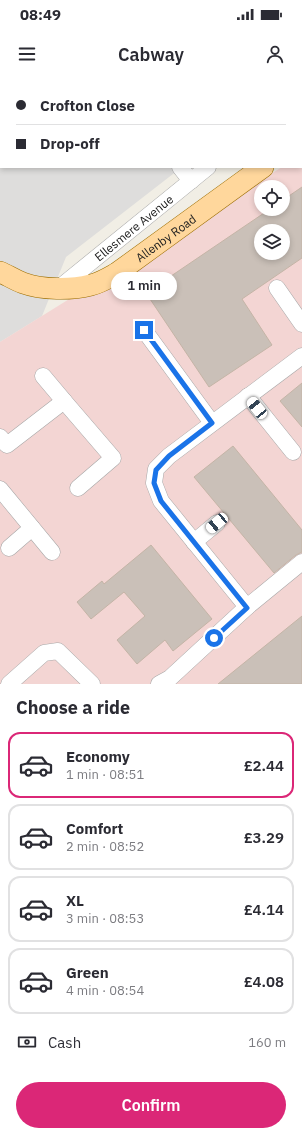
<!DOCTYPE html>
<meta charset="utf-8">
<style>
:root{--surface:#fff;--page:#f2f2f3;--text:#2b2b33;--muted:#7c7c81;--line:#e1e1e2;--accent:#db2777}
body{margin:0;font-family:"IBM Plex Sans",sans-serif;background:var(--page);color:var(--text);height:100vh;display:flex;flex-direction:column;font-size:15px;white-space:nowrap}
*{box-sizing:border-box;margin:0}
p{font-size:13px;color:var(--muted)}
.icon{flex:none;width:22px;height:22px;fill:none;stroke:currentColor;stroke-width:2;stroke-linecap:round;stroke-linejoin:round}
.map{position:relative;height:604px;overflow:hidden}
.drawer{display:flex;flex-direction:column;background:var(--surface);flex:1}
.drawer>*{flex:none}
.hud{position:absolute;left:0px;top:0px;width:302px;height:88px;box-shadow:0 2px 6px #0003;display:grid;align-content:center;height:88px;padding:0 16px;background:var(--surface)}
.tools{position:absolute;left:254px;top:100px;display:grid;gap:8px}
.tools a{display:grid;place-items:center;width:36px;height:36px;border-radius:50%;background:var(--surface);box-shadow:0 2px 6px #0003;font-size:20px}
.end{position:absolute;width:18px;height:18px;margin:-9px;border:5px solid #1a73e8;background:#fff;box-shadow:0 0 0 2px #fff}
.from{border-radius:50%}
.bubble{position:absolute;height:28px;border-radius:14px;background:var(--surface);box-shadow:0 2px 6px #0003;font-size:13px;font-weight:600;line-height:28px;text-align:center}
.car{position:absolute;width:12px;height:24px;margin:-12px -6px;border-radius:5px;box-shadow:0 0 3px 1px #0007;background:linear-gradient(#fff 24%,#345 0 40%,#fff 0 76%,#345 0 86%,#fff 0)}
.hud b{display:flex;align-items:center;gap:14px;height:38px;font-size:15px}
.hud b+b{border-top:1px solid var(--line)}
.hud i{width:10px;height:10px;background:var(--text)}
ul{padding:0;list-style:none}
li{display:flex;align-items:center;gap:12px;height:66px;margin:0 8px 6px;padding:0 8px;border:2px solid var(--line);border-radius:12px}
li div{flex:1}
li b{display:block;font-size:15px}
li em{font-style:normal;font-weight:600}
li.active{border-color:var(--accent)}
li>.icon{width:36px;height:36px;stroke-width:1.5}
h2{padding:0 16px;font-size:18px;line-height:48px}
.pay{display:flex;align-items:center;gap:10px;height:44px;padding:0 16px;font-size:15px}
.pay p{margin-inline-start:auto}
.action{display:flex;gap:8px;margin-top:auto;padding:8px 16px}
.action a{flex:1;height:46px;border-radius:24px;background:var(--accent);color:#fff;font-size:16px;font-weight:600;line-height:46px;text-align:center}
.status{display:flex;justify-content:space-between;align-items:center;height:28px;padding:0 20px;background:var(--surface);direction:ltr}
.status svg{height:11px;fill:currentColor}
header{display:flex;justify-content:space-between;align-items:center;height:52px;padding:0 16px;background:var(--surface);font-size:18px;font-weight:600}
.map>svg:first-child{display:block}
.residential{fill:#dedddc}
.commercial{fill:#f3d5d3;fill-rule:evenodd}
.building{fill:#cac0b8;stroke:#c4b4a6;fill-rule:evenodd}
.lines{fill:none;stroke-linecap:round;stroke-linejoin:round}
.minor-casing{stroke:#a7a7a7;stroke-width:17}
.major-casing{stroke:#9b6d00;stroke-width:22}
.minor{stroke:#fff;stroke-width:16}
.major{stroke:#ffd79c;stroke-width:21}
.route{stroke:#1a73e8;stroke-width:5}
.labels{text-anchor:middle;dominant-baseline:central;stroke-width:3;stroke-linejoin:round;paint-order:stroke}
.street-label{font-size:12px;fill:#202020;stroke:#fff}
</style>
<div class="status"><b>08:49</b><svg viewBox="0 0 49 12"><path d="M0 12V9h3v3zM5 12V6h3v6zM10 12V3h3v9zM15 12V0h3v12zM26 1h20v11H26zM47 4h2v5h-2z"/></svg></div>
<header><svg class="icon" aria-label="menu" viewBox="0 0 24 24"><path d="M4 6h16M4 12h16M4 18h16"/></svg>Cabway<svg class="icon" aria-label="person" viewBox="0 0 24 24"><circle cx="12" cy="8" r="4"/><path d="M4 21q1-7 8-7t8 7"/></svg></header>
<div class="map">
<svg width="302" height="604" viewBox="0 0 302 604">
<rect width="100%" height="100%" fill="#f1eee5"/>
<polygon class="residential" points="0,0 302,0 302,45 301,45 301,1 1,1 1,87 182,87 66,177 42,236 0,262"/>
<path class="commercial" d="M 301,75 L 302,75 L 302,604 L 0,604 L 0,262 L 282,87 L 301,87 ZM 261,107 L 283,107 L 283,129 L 261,129 ZM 261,151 L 283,151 L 283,173 L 261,173 Z"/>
<g class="building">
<path d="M 302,107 L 302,178 L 242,219 L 272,265 L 209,307 L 146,213 L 270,129 L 283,129 L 283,120 ZM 261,151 L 283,151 L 283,173 L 261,173 Z"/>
<polygon points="302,303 302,347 280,321"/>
<polygon points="233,366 302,450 302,472 296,475 274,493 194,397"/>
<polygon points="151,465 212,539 173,571 165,560 137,584 117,560 145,536 124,512 91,539 77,522 102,501 104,504"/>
<polygon points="302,536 302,604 218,604"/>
</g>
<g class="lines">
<defs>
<g id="minor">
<polyline points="229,0 230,1"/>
<polyline points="64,1 66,0"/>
<polyline points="0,40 1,40"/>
<polyline points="180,87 191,101"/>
<path id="s1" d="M 59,208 L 208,87"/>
<polyline points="277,208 302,244"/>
<polyline points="144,250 212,343"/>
<polyline points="248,316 293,372"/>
<polyline points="64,321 113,378 78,408"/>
<polyline points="0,357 7,365 64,321 43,296"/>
<polyline points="0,409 52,472"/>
<polyline points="194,462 217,443"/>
<polyline points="9,468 32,448"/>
<polyline points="247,527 302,482"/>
<polyline points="9,604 44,573 58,571 92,604"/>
<polyline points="159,604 170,598 247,527 161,421 154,403 156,389 169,376 302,276"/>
</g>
<g id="major">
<polyline points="301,62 302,61"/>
<path id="s2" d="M 0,192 C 7,195 15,200 23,203 C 42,210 71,210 91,205 C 100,203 108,198 117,193 L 263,87"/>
</g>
</defs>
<use href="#minor" class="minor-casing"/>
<use href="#major" class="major-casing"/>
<use href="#minor" class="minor"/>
<use href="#major" class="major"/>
</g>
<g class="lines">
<polyline class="route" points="144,250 212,343 169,376 156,390 154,403 161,421 247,528 214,558"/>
</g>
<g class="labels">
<g class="street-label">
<text stroke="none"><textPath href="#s1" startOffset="96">Ellesmere Avenue</textPath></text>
<text stroke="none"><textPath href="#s2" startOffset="183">Allenby Road</textPath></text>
</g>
</g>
</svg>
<div class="tools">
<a><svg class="icon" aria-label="locate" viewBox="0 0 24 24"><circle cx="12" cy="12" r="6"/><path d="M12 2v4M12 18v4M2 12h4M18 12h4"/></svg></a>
<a><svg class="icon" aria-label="layers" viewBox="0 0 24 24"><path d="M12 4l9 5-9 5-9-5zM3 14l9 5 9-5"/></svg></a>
</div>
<i class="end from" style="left:214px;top:558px"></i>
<i class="end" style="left:144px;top:250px"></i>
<div class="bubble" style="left:111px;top:192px;width:66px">1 min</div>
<i class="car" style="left:257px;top:328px;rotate:321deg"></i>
<i class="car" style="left:217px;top:443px;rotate:230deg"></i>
<div class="hud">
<b><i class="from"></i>Crofton Close</b>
<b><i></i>Drop-off</b>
</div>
</div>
<section class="drawer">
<h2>Choose a ride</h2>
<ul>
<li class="active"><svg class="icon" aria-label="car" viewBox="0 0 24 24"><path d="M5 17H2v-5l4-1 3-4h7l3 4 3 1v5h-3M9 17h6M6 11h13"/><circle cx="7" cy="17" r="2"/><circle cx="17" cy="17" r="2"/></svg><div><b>Economy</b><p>1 min · 08:51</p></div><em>£2.44</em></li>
<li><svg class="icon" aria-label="car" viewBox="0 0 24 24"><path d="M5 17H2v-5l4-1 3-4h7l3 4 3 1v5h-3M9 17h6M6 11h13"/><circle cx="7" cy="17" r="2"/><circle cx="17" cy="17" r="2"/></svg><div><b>Comfort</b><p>2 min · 08:52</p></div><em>£3.29</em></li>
<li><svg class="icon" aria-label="car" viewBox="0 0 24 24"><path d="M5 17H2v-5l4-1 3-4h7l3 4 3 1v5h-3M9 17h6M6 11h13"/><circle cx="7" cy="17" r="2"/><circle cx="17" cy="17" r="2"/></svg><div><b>XL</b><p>3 min · 08:53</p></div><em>£4.14</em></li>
<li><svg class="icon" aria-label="car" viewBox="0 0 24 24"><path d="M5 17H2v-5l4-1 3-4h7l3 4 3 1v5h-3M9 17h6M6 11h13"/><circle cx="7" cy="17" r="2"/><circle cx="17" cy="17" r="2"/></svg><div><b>Green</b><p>4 min · 08:54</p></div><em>£4.08</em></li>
</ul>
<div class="pay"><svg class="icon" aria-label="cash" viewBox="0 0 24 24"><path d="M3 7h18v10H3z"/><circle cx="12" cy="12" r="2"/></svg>Cash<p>160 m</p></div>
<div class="action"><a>Confirm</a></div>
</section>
